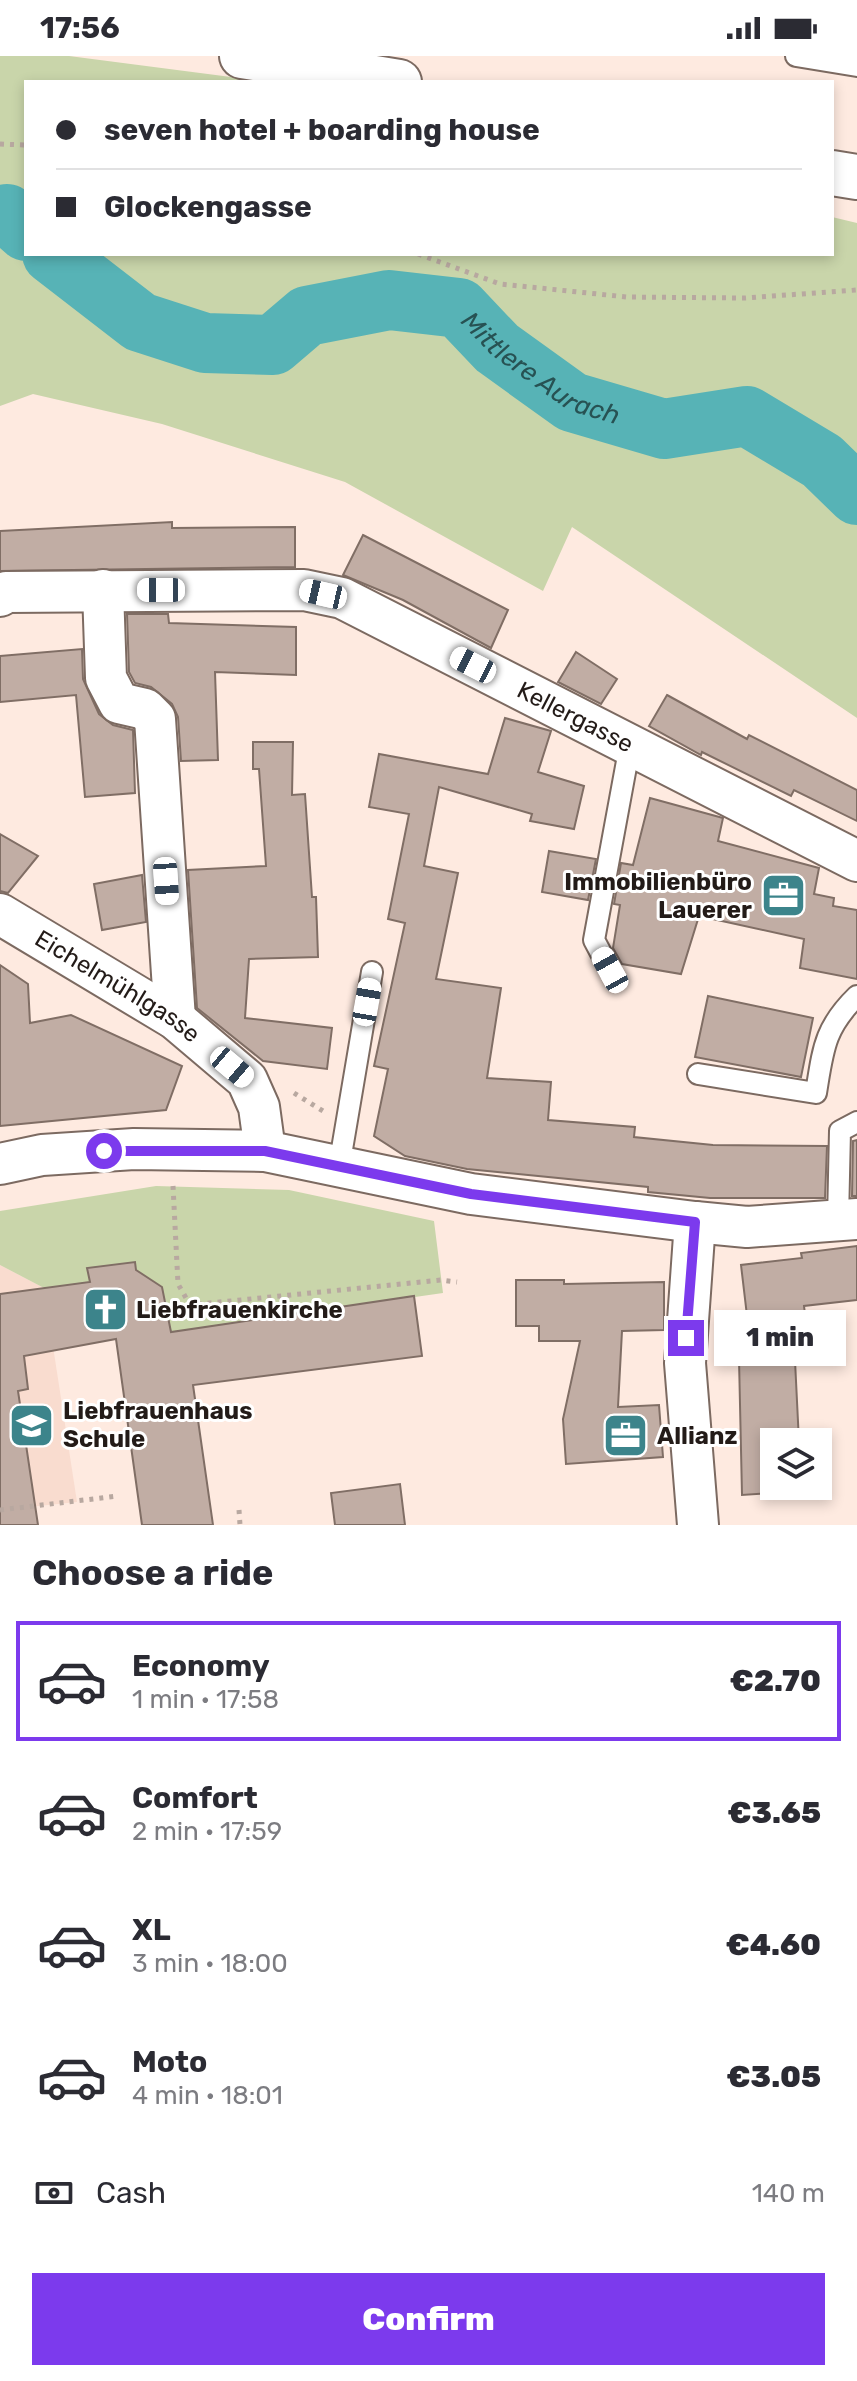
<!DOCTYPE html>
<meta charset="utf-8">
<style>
:root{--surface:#fff;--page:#f7f7f7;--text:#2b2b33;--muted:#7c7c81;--line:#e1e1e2;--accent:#7c3aed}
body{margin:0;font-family:Rubik,sans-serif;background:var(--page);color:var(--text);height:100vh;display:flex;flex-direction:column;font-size:30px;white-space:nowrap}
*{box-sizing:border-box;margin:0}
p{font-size:26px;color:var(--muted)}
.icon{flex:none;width:44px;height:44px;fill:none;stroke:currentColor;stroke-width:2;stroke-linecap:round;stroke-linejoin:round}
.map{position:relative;height:1469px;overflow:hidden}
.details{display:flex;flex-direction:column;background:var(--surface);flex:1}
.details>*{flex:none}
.banner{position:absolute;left:24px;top:24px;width:810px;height:176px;border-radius:0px;box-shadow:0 4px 12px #0003;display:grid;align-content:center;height:176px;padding:0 32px;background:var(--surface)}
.tools{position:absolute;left:760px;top:1372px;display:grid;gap:16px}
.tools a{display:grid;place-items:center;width:72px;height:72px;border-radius:0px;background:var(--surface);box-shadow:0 4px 12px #0003;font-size:40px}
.end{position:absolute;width:36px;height:36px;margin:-18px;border:10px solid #7c3aed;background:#fff;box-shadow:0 0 0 4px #fff}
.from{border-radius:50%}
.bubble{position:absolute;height:56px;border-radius:0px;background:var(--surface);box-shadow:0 4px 12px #0003;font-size:26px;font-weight:800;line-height:56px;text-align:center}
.car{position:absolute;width:24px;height:48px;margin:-24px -12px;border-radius:10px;box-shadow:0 0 6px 2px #0007;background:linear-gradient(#fff 24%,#345 0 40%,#fff 0 76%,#345 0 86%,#fff 0)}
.banner b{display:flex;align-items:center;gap:28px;height:76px;font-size:30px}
.banner b+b{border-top:2px solid var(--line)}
.banner i{width:20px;height:20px;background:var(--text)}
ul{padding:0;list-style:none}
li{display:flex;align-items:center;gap:24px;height:120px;margin:0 16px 12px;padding:0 16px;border:4px solid transparent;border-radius:0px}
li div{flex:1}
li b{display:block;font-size:30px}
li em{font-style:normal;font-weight:800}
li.active{border-color:var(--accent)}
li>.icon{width:72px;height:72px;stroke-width:1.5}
h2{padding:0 32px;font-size:36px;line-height:96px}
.pay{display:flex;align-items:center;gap:20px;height:88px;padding:0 32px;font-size:30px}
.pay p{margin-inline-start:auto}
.button{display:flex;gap:16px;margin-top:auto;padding:16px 32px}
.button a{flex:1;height:92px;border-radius:0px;background:var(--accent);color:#fff;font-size:32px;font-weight:800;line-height:92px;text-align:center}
.status{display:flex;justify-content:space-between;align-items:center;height:56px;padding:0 40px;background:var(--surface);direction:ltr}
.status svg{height:22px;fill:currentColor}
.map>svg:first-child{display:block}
.built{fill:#f9dccf}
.green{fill:#c9d5aa}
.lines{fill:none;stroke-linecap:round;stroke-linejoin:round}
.river{stroke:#57b3b6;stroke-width:60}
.building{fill:#c1ada4;stroke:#806e65;stroke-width:2}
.lane-casing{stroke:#7c6a61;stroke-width:24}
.street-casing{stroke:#7c6a61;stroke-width:44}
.secondary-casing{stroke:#7c6a61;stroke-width:48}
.path{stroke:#b8a8a0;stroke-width:5;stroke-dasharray:4 6;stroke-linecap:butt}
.lane{stroke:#fff;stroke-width:20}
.street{stroke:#fff;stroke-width:40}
.secondary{stroke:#fff;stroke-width:44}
.route{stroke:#7c3aed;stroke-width:10}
.labels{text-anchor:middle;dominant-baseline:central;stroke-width:6;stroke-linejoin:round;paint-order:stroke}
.street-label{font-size:24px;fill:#231b18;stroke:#fff}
.poi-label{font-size:24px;font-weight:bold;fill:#231b18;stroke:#fff;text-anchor:start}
.water-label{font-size:26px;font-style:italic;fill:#275253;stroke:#fff}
</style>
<div class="status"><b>17:56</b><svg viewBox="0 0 49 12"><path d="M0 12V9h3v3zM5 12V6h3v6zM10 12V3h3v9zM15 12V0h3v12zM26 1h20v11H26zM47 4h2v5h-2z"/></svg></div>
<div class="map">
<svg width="857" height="1469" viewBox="0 0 857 1469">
<rect width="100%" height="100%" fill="#feeae0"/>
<polygon class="built" points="0,1209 44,1232 77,1446 29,1451 0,1469"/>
<g class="green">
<polygon points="0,0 69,0 269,26 26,26 26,198 832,198 832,161 857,167 857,662 572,471 543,535 345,426 162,368 33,338 0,350"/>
<polygon points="156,1130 289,1134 434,1165 443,1237 171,1276 168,1259 157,1260 166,1248 162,1232 136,1220 135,1206 88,1212 90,1226 44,1232 0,1209 0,1155"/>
</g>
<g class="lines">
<g class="river">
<polyline points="0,160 7,158 26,175"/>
<path id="s1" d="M 52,198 L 140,266 L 205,287 L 273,289 L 307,260 L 389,244 L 459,252 L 497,292 L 572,346 L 664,373 L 747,360 L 822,405 L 857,439"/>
</g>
</g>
<g class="building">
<polygon points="172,466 172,472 295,471 295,511 0,515 0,475"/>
<polygon points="363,479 508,554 491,592 403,544 343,519"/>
<polygon points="127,558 168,558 169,567 296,571 296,619 215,616 218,704 181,705 178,661 172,648 151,631 135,627 129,616"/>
<polygon points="82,593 83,623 99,658 113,669 133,674 135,737 85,741 76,639 0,646 0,600"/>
<polygon points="576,596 617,623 601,648 558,626"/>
<polygon points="667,639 747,683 749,679 857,734 857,765 794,734 791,740 702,696 701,699 649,670"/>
<polygon points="505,662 551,675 538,716 584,730 574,773 530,765 532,758 439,731 424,810 458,817 436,923 501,932 487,1022 551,1026 548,1064 635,1071 634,1081 713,1089 827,1090 825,1142 710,1142 648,1136 648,1131 467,1113 405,1100 374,1080 388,1013 374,1010 405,867 388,863 409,758 369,751 379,698 488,718"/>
<polygon points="253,686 293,686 292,739 305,738 312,841 316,841 318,901 249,903 245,962 332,972 327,1013 263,1005 197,952 188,814 266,810 259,713 253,713"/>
<polygon points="650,742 723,762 718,785 819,812 814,838 834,842 833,850 857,854 857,923 800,912 804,883 699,860 681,918 622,908 613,892 620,849 614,848 621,807 633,809"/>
<polygon points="0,778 38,800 8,837 0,835"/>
<polygon points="549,795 596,803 588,844 542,836"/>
<polygon points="142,819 146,866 102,874 94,828"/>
<polygon points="0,909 28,928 30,967 71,959 182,1010 166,1054 0,1070"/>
<polygon points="708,940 813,962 801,1021 695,1001"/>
<polygon points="857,1084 857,1140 852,1140 853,1085"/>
<polygon points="857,1190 857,1244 804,1250 808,1282 794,1284 799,1386 774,1386 774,1430 797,1430 797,1435 742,1439 739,1303 752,1302 741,1209 802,1202 801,1197"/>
<polygon points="135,1206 136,1214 162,1231 171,1276 414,1240 422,1300 193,1329 213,1469 142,1469 116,1283 24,1300 28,1333 18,1335 38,1469 0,1469 0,1238 90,1226 87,1212"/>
<polygon points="516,1224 564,1224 564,1228 664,1226 664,1274 622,1275 618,1351 659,1349 663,1401 566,1408 563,1363 580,1285 539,1285 539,1270 516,1270"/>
<polygon points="400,1428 405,1469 335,1469 331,1437"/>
</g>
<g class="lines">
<defs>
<g id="lane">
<polyline points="796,0 857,10"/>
<polyline points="610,914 594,884 630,689"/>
<path d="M 698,1018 L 816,1037 C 823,994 824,972 857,940"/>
<polyline points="339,1111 372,916"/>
<polyline points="838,1164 840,1075 857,1066"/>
</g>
<g id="street">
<polyline points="103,534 106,622 119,647 145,653 155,663 175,963"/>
<path id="s2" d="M 0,540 L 6,536 L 304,534 L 342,542 L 857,805"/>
<path id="s3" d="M 0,858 L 175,963 L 247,1024 L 259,1051 L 265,1095"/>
<polyline points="0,1108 42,1099 134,1093 265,1095 471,1138 695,1166 747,1171 857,1163"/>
<polyline points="695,1166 685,1307 698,1469"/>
</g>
<g id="secondary">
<polyline points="242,0 399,26"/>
<polyline points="832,117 857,121"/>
</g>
</defs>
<use href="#lane" class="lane-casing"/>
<use href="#street" class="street-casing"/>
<use href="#secondary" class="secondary-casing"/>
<g class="path">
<polyline points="0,88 26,89"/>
<polyline points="418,198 500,228 627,241 745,242 857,234"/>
<polyline points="294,1037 323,1055"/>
<polyline points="173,1130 178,1228 190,1249 441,1224 457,1226"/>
<polyline points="0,1454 118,1440"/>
<polyline points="239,1454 240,1469"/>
</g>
<use href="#lane" class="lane"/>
<use href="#street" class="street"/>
<use href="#secondary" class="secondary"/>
</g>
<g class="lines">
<polyline class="route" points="104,1095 265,1095 471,1138 695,1166 686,1282"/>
</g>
<defs>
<symbol id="office-square" viewBox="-11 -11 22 22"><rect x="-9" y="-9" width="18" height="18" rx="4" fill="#3c848b" stroke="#fff"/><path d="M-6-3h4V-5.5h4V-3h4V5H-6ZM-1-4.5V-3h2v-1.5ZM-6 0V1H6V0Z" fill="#fff"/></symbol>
<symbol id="church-square" viewBox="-11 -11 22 22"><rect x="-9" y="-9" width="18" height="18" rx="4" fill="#3c848b" stroke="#fff"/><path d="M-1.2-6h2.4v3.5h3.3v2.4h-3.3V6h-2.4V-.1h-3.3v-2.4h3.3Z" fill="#fff"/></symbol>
<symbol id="school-square" viewBox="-11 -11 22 22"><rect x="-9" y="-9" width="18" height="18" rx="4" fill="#3c848b" stroke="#fff"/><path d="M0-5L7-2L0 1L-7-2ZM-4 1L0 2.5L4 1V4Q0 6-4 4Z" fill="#fff"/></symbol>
</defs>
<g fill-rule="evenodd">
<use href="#office-square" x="758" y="814" width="51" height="51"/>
<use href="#church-square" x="80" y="1228" width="51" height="51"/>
<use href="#school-square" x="6" y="1344" width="51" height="51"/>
<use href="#office-square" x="600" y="1354" width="51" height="51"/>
</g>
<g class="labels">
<g class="street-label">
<text stroke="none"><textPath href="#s2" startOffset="606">Kellergasse</textPath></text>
<text stroke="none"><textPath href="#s3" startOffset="138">Eichelmühlgasse</textPath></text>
</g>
<g class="poi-label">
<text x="752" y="826" text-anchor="end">Immobilienbüro<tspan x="752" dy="28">Lauerer</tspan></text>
<text x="136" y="1254">Liebfrauenkirche</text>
<text x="63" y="1355">Liebfrauenhaus<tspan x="63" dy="28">Schule</tspan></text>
<text x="657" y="1380">Allianz</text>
</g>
<g class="water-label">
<text stroke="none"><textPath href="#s1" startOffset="550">Mittlere Aurach</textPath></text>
</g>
</g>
</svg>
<div class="tools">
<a><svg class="icon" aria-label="layers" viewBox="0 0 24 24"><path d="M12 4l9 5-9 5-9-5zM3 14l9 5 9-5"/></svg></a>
</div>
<i class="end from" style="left:104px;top:1095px"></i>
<i class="end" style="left:686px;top:1282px"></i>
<div class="bubble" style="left:714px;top:1254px;width:132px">1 min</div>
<i class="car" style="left:161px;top:534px;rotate:270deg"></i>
<i class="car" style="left:323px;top:538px;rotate:283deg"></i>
<i class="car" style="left:473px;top:609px;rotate:297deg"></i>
<i class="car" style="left:166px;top:825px;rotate:176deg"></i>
<i class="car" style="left:610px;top:914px;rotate:331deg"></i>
<i class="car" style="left:367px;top:946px;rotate:10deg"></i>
<i class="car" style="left:232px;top:1011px;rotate:130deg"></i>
<div class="banner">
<b><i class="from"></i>seven hotel + boarding house</b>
<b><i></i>Glockengasse</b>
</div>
</div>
<section class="details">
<h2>Choose a ride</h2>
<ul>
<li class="active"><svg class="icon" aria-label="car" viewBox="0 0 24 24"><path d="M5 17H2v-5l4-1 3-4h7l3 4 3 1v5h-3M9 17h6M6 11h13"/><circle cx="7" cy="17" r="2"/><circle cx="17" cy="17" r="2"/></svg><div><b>Economy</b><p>1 min · 17:58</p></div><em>€2.70</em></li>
<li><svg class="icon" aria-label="car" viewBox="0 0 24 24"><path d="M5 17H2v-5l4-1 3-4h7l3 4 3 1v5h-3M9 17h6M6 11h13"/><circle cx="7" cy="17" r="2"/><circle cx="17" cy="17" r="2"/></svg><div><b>Comfort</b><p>2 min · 17:59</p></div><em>€3.65</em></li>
<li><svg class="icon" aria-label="car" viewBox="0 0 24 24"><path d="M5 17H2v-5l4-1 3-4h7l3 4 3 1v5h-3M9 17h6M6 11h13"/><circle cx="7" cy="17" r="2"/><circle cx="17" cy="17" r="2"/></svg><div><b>XL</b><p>3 min · 18:00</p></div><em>€4.60</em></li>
<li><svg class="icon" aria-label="car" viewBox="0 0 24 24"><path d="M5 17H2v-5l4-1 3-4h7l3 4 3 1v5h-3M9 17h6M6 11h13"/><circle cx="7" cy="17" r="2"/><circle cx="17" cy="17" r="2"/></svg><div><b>Moto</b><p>4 min · 18:01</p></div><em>€3.05</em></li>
</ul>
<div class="pay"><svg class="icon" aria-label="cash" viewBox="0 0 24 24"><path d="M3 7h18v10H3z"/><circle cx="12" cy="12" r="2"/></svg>Cash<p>140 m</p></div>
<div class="button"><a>Confirm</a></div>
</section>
